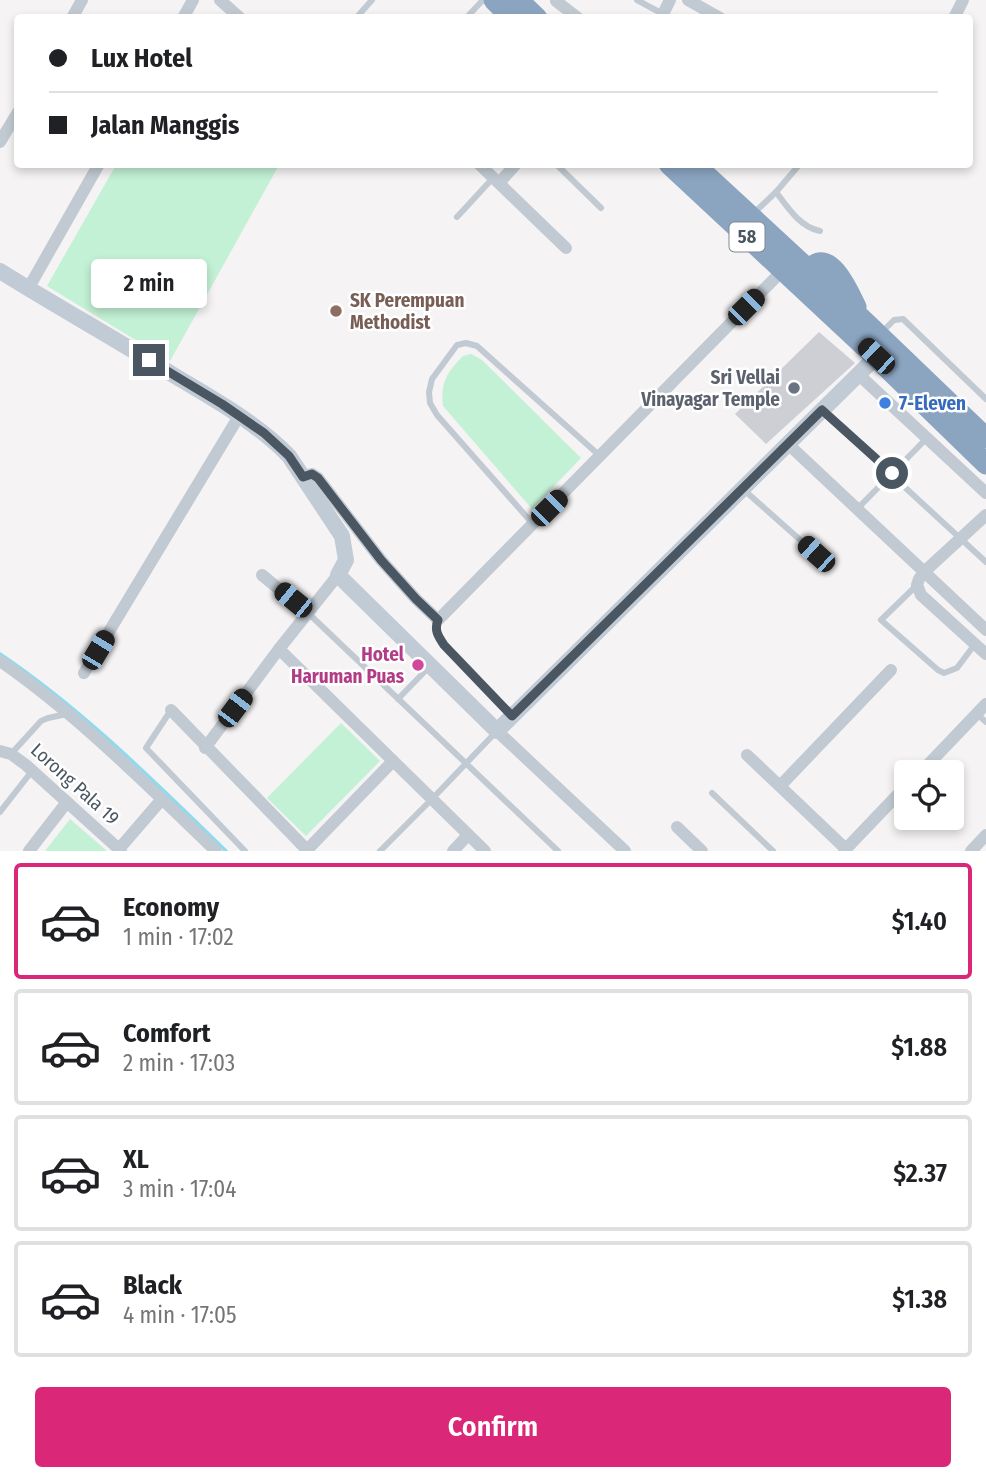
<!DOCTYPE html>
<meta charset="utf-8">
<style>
:root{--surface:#fff;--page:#f2f2f2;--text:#202124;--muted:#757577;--line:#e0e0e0;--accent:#db2777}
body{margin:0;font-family:"Fira Sans Condensed",sans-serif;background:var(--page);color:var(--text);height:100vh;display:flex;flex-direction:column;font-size:26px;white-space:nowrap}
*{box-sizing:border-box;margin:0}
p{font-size:23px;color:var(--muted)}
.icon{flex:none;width:38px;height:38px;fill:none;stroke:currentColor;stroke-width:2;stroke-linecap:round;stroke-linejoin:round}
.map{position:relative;height:851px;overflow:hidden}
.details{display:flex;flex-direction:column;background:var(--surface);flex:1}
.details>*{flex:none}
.hud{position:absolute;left:14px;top:14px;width:959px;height:154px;border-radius:7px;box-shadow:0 4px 10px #0003;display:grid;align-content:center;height:154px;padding:0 35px;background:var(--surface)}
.fabs{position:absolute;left:894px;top:760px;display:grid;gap:14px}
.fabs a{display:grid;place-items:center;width:70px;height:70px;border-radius:7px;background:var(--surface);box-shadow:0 4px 10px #0003;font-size:35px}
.end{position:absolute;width:32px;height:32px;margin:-16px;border:9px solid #4a5661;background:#fff;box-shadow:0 0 0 4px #fff}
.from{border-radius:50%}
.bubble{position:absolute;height:49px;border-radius:7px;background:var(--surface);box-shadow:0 4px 10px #0003;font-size:23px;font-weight:600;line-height:49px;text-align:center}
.car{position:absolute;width:21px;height:42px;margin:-21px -10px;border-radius:9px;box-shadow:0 0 5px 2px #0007;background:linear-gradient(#222 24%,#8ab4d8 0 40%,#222 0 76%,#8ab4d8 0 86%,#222 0)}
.hud b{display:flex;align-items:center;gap:24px;height:66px;font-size:26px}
.hud b+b{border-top:2px solid var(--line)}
.hud i{width:18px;height:18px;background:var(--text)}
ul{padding:12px 0 0;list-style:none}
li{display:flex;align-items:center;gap:21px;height:116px;margin:0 14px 10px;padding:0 21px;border:4px solid var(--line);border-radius:7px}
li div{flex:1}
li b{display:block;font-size:26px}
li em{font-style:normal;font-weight:600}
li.on{border-color:var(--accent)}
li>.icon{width:63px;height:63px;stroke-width:1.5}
.primary-button{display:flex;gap:14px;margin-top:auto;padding:14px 35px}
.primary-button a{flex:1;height:80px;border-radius:7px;background:var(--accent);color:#fff;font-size:28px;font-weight:600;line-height:80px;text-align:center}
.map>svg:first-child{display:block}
.green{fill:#c3f1d5}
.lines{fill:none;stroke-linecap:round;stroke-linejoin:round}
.stream{stroke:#90daee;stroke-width:3.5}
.building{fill:#cdcfd5}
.lane{stroke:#c1cad2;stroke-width:6}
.street{stroke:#c1cad2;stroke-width:12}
.secondary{stroke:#c1cbd6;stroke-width:16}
.highway{stroke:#8ba5c1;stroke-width:21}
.route{stroke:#4a5661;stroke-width:9}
.education-dot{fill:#8d6e63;stroke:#fff;stroke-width:2.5}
.worship-dot{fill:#6b7280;stroke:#fff;stroke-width:2.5}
.shop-dot{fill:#3f7fe0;stroke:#fff;stroke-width:2.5}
.hotel-dot{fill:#d1479c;stroke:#fff;stroke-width:2.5}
.labels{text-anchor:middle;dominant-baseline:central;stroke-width:5;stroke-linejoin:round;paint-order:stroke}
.shield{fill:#fff;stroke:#808990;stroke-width:2}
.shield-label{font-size:18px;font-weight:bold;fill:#4a5661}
.education-label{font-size:19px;font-weight:bold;fill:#785e54;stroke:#fff;text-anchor:start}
.worship-label{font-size:19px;font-weight:bold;fill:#5b616d;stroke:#fff;text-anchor:end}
.shop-label{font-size:19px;font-weight:bold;fill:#366cbe;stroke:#fff;text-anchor:start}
.hotel-label{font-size:19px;font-weight:bold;fill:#b23c85;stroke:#fff;text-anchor:end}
.street-label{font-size:19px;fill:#4a5661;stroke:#fff}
</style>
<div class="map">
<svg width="986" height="851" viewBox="0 0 986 851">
<rect width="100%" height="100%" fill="#f5f3f3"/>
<g class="green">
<polygon points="116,165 279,165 170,361 47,286"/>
<path d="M 471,354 L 482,360 L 581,458 L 532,509 L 443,406 C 440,383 447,372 463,356 Z"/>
<polygon points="341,723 380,761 306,836 267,798"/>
<polygon points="70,819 107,851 45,851"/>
</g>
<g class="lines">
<path class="stream" d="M 0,654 C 83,710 154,781 226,851"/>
</g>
<polygon class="building" points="819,332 855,363 766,444 735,414"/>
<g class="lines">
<g class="lane">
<polyline points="637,0 663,14"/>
<polyline points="356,18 372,0"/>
<polyline points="466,18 483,0"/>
<polyline points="556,164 601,208"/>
<path d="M 776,192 C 788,208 800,227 820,231"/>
<polyline points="754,213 776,192 800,164"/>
<polyline points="457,217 493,178"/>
<polyline points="882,332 894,320 903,319 986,399"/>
<polyline points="823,412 986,562"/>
<polyline points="744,490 816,554"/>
<polyline points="857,509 927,438"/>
<polyline points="533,524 437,415 430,403 429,392 432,379 457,345 466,343 477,346 600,456"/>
<polyline points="917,585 881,620 938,670 944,673 957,668 975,644"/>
<polyline points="308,613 558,851"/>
<path d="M 438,620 C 434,630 438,636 444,645 L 511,714"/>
<polyline points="398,699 429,667"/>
<polyline points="171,710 146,748 245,851"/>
<polyline points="977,714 986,722"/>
<polyline points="11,754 41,721 48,718 67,714"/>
<polyline points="712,793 773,851"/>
<polyline points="0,812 32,771"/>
<polyline points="380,851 432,799 496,732"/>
</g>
<g class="street">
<polyline points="220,0 240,18"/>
<polyline points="688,0 720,18"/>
<polyline points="556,1 578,18"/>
<polyline points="72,18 82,0"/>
<polyline points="183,18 193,0"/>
<polyline points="661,18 670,0"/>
<polyline points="954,18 963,0"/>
<polyline points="0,142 18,112"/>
<polyline points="479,164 566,248"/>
<polyline points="499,183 516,164"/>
<polyline points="28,289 99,164"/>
<polyline points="858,374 986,493"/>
<polyline points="788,444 986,630"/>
<polyline points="303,477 312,474 318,478 381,560 416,599 438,620 783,270"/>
<polyline points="986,515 924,572 919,579 917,585 921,595 986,654"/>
<polyline points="262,575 308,613"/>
<polyline points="279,649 485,851"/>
<path d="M 0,661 C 79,716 147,785 216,851"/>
<polyline points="84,673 239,416"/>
<polyline points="171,710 308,851"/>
<polyline points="497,731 625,851"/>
<polyline points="205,748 279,649 338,575"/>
<polyline points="0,751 11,754 26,765 121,851"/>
<polyline points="747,755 846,849"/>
<polyline points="921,772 986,704"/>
<polyline points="780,786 891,670"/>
<polyline points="677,827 702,851"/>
<polyline points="119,849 162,799"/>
<polyline points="307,850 393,761"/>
<polyline points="29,851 67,802"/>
<polyline points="453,851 468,835"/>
<polyline points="844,851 906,786"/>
<polyline points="971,851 986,835"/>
</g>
<path class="secondary" d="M 0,271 C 58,307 117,340 175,376 C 215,400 257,423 289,456 L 342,536 L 346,560 L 338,575 L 497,731 L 876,357"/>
<g class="highway">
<polyline points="494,0 512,18"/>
<polyline points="518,0 537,18"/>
<polyline points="669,164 876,357 986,464"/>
<polyline points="694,164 864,321 986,438"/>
<path d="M 809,284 C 808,278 807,273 811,268 C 830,247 850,295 856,307"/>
</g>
</g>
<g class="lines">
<path class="route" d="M 149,360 L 222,404 L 264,433 L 289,456 L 303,477 L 312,474 L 318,478 L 381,560 L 416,599 L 438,620 C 434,630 438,636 444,645 L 512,716 L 822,410 L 892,473"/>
</g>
<circle class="education-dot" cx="336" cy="311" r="7"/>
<circle class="worship-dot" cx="794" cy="388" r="7"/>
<circle class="shop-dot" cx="885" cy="403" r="7"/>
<circle class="hotel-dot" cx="418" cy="665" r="7"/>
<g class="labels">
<rect class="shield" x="729.5" y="222.5" width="35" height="29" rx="5"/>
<g class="shield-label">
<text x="747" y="237">58</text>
</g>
<g class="education-label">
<text x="350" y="300">SK Perempuan<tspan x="350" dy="22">Methodist</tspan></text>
</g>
<g class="worship-label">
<text x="780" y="377">Sri Vellai<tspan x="780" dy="22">Vinayagar Temple</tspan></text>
</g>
<g class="shop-label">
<text x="899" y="403">7-Eleven</text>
</g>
<g class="hotel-label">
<text x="404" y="654">Hotel<tspan x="404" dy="22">Haruman Puas</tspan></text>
</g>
<g class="street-label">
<text transform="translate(75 784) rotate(42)">Lorong Pala 19</text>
</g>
</g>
</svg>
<div class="fabs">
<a><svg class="icon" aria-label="locate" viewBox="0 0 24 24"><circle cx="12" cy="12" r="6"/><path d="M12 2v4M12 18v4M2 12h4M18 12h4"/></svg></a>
</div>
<i class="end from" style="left:892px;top:473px"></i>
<i class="end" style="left:149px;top:360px"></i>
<div class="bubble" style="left:91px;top:259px;width:116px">2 min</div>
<i class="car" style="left:746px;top:307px;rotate:45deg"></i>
<i class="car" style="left:876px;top:356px;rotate:313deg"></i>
<i class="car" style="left:549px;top:508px;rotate:45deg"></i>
<i class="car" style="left:816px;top:554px;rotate:312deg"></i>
<i class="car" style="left:293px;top:600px;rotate:309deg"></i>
<i class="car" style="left:98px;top:650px;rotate:31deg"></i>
<i class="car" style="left:235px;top:708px;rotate:37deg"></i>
<div class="hud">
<b><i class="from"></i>Lux Hotel</b>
<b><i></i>Jalan Manggis</b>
</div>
</div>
<section class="details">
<ul>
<li class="on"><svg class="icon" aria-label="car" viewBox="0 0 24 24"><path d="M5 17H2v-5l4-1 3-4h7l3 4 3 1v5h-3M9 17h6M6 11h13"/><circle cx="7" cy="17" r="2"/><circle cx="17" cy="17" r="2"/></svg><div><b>Economy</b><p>1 min · 17:02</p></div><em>$1.40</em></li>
<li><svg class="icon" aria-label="car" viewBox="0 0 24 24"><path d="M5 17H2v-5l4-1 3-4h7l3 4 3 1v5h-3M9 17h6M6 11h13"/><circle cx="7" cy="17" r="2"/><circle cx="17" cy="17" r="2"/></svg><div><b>Comfort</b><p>2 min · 17:03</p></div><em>$1.88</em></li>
<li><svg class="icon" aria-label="car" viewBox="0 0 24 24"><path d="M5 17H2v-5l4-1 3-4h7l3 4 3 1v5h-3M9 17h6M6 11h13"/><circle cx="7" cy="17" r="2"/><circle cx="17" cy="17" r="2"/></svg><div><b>XL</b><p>3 min · 17:04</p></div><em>$2.37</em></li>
<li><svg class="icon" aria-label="car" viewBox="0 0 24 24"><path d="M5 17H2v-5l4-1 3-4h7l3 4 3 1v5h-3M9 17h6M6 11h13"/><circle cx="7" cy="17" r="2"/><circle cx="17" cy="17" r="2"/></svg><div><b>Black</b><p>4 min · 17:05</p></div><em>$1.38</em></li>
</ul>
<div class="primary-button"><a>Confirm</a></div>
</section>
